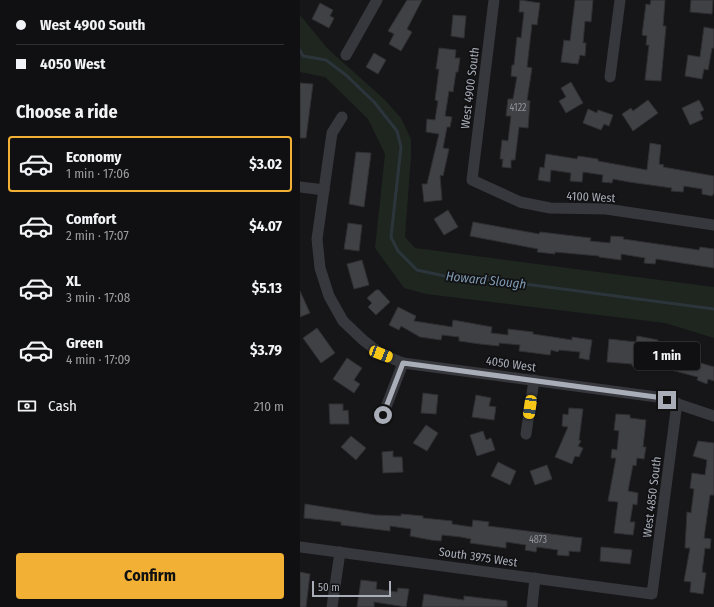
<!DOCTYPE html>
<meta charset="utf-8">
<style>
:root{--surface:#101012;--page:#1e1e20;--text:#f1f3f6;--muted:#9c9d9f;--line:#303032;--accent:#f2b134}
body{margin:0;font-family:"Fira Sans Condensed",sans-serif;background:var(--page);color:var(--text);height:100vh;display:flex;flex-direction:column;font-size:15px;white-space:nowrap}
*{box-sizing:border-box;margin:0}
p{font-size:13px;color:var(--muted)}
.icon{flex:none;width:22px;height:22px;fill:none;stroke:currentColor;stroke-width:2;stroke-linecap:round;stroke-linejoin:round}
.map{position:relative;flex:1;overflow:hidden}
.side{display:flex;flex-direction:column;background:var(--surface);width:300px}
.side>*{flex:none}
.top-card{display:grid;align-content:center;height:88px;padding:0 16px;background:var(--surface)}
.scale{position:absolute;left:12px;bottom:10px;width:79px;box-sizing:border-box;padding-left:4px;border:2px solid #a8adb8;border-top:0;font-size:11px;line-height:14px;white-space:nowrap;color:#a8adb8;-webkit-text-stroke:3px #111113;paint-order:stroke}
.end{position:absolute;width:18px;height:18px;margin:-9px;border:5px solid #a8adb8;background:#111;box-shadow:0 0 0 2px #111}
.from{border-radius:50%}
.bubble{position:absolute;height:28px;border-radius:4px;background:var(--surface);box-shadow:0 1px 3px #0004,0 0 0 1px var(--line);font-size:13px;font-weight:700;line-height:28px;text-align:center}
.car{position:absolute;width:12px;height:24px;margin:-12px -6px;border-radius:5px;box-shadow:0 0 3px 1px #0007;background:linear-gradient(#f5c518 24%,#345 0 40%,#f5c518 0 76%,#345 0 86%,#f5c518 0)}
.top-card b{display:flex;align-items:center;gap:14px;height:38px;font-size:15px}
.top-card b+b{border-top:1px solid var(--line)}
.top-card i{width:10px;height:10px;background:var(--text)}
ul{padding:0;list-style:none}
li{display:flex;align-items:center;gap:12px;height:56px;margin:0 8px 6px;padding:0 8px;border:2px solid transparent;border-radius:4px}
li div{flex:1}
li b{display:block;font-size:15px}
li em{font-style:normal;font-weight:700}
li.active{border-color:var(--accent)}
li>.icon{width:36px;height:36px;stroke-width:1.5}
h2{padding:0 16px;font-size:18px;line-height:48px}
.pay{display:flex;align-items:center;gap:10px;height:44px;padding:0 16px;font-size:15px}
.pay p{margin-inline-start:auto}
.cta{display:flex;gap:8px;margin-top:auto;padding:8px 16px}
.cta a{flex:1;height:46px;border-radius:4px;background:var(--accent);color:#111;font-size:16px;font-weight:700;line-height:46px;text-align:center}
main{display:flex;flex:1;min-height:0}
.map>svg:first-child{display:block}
.green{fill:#1e261f}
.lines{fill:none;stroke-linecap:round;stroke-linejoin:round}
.stream{stroke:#2c353c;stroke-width:3}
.building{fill:#404145;stroke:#303034}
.minor{stroke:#37383d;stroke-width:11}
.route{stroke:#a8adb8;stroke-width:5}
.labels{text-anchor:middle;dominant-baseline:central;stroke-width:3.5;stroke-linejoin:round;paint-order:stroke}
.number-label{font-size:10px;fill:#8e929b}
.street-label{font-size:12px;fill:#a8adb8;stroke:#111113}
.water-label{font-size:13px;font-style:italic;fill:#7f9bb3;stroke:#111113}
</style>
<main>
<section class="side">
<div class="top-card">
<b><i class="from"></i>West 4900 South</b>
<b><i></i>4050 West</b>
</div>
<h2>Choose a ride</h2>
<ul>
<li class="active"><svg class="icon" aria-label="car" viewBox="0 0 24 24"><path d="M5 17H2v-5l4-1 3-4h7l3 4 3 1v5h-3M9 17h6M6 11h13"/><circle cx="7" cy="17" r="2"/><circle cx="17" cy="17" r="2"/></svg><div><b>Economy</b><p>1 min · 17:06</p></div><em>$3.02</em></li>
<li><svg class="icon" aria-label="car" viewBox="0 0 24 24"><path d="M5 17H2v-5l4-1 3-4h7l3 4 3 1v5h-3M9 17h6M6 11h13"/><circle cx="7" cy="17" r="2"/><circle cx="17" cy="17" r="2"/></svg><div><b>Comfort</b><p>2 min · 17:07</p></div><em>$4.07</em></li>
<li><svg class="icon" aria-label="car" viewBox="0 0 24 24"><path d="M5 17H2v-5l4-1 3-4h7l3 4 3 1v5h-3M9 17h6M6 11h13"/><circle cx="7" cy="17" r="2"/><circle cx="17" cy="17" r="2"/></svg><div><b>XL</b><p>3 min · 17:08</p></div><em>$5.13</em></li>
<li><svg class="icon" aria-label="car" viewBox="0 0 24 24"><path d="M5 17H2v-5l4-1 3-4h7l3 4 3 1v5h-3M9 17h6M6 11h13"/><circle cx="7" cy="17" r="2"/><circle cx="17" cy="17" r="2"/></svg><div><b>Green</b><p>4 min · 17:09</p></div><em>$3.79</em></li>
</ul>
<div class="pay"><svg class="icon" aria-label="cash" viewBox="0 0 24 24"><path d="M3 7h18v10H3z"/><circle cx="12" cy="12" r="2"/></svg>Cash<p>210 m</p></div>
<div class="cta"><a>Confirm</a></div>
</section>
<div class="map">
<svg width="414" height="607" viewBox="0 0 414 607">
<rect width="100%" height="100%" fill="#161618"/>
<polygon class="green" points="0,15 27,48 84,99 101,118 111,139 111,156 105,237 115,248 414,287 414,338 365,323 126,294 104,288 75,248 85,154 68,119 25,77 0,72"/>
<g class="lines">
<polyline class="stream" points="0,50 3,56 26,60 46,75 74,102 97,131 101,147 91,237 98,251 117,270 163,280 179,278 414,309"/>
</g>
<g class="building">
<polygon points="107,0 122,0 107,29 112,32 101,51 89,44 94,34 88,31"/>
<polygon points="220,0 240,3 237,25 232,24 227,67 232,68 227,100 230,101 228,128 219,127 215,160 211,160 211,168 202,167 203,159 200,159 202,140 208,141 211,116 206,116 208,99 213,99 217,77 211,76 212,65 214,65 217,37 221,38 224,12 219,12"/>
<polygon points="275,0 293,0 291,22 285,21 283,43 286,43 285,56 280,55 278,64 261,62 264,40 270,41"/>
<polygon points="351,0 365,0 363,26 366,26 361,81 345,80 349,45 346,45 347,36 342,35 346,4 350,5"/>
<polygon points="391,0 413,0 412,14 390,12"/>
<polygon points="20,3 33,10 30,16 34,18 29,28 12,19"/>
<polygon points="153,15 166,16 164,38 151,36"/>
<polygon points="404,27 414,29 414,48 412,48 408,70 404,69 402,79 385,76 388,55 400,57"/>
<polygon points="139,48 156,50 155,58 160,58 158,72 156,72 153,92 149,91 145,116 152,117 150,127 147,127 143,148 149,149 143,176 140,175 142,200 124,202 122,184 127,184 139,134 126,132 127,119 135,120 138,101 135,100 139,69 136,69"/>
<polygon points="74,53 86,60 78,74 66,67"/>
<polygon points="271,82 283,103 266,113 259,101 266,97 261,88"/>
<polygon points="0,83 13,84 6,138 0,138"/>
<polygon points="348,100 358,113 333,131 322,114 331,108 333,111"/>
<polygon points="399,100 404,110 400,112 403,119 390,125 382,108"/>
<polygon points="288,109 297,113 298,110 313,115 309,126 304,124 301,130 283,123"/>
<polygon points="350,143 361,145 359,164 364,165 363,167 414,176 414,193 412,196 402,194 402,189 384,186 383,192 371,191 372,188 329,182 313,179 312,183 302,182 303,175 283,172 282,182 270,181 271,173 251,170 250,182 238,180 240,167 244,168 246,154 277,159 278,156 298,159 298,161 347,170"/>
<polygon points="56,152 71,153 64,207 49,204"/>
<polygon points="148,210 158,227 144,235 134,219"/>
<polygon points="173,222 239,234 240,232 291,238 290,241 310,243 311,236 324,237 323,239 399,250 400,247 414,249 414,268 356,259 355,264 344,263 345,258 321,254 321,260 299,257 299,256 255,252 255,254 237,252 238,249 170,236"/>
<polygon points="48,223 62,225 59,251 44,249"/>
<polygon points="62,260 69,285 54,289 47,264"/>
<polygon points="76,290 79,290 90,302 76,315 68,307 72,303 67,298"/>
<polygon points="0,291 10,313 0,317"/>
<polygon points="98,307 116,316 114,321 152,327 153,320 192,327 191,333 208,335 208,329 233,332 233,334 272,340 272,337 292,340 289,360 279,358 280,352 259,350 258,352 251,350 250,355 219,351 220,345 199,343 199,346 180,344 159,341 159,337 142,335 141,340 120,337 101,326 99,330 89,325"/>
<polygon points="17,328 35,353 21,363 3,338"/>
<polygon points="337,336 358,340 355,358 350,357 347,369 332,366 332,364 307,362 309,339 336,342"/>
<polygon points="371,354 414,367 414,381 408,379 407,384 397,380 398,377 367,369"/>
<polygon points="47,358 62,368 54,380 60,384 54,393 33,379"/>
<polygon points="123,393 138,395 136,414 121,413"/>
<polygon points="176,395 191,398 189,406 196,407 194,420 172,417"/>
<polygon points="29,404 43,404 43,411 48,410 49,424 30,424"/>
<polygon points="269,408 283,409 279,440 281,441 278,446 283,448 279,457 275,456 272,464 255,457 268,427 262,426 263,414 268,415"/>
<polygon points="316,414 330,415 330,418 346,420 343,447 346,447 344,459 337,458 336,466 333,465 328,491 338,493 337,505 333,504 330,522 335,522 333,535 314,533 318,502 308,501 316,458 311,458 312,449 317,450 319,431 314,430"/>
<polygon points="126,425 138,433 127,451 113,443"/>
<polygon points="183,431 186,440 191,438 195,450 177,456 170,435"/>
<polygon points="51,436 66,448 56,460 41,447"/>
<polygon points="398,441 414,443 414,495 410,495 404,538 411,539 410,549 405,548 402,572 406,573 403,594 390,592 391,582 384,581 390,548 385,548 387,512 391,513 394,489 390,488 392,473 405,475 407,460 393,456"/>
<polygon points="93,451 93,457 102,457 103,472 83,473 82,452"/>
<polygon points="198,462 216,471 210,485 191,476"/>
<polygon points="247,465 252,479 235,485 230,471"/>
<polygon points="5,504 75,515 101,516 101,514 123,516 123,518 152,521 152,524 172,527 173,520 189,522 188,526 282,538 280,552 269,551 269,556 257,555 258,550 237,547 236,552 225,550 226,545 206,542 206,548 170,543 171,539 161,537 142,535 141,541 131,540 110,536 111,529 90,526 90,531 41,525 41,522 4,518"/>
<polygon points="301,547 332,550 330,564 300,561"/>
<polygon points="0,572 10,574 6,607 0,607"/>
<polygon points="61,580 77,582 76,589 97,592 98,588 109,589 106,607 74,602 74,607 57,607"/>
<polygon points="124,594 164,600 164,596 207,601 207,607 122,607"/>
</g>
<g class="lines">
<g class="minor">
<polyline points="194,0 172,180 220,202 250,208 306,209 414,225"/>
<polyline points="46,55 77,0"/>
<polyline points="310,77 320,0"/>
<polyline points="42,117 32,133 17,239 20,268 29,296 43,321 63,340 81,354 103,363 357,397 414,416"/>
<polyline points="0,187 24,190"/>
<polyline points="83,415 103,363"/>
<polyline points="226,434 234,380"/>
<polyline points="0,547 352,594 377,403"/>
<polyline points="32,607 40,552"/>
<polyline points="232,607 235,578"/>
</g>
</g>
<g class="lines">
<polyline class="route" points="83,415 103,363 356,397 367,400"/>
</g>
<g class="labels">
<g class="number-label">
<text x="218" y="108">4122</text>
<text x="238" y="540">4873</text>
</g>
<g class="street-label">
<text transform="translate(170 88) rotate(-83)">West 4900 South</text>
<text transform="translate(291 197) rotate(3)">4100 West</text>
<text transform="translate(211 364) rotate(8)">4050 West</text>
<text transform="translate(352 497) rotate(-83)">West 4850 South</text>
<text transform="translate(178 557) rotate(8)">South 3975 West</text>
</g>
<g class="water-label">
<text transform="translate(186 280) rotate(6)">Howard Slough</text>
</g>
</g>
</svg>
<div class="scale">50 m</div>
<i class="end from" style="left:83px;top:415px"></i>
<i class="end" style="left:367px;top:400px"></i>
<div class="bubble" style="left:334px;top:342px;width:66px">1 min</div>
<i class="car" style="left:81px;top:354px;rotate:111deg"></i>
<i class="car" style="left:230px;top:407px;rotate:188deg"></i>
</div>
</main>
